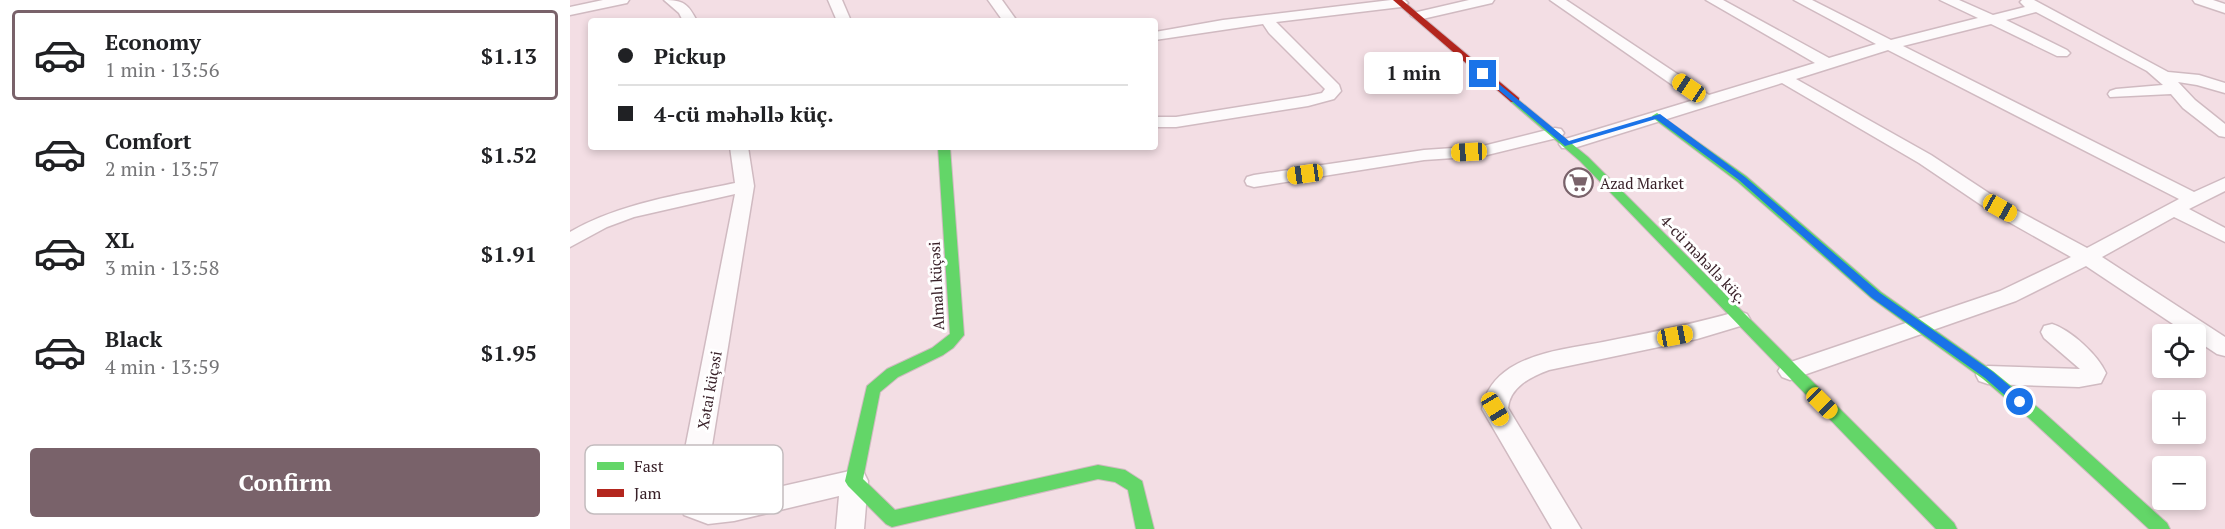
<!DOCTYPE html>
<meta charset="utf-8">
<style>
:root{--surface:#fff;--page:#f2f2f2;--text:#202124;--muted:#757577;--line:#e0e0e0;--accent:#79626a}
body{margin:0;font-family:"PT Serif",serif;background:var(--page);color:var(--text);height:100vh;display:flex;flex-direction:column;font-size:22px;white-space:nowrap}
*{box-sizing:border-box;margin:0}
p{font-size:20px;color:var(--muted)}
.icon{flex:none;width:33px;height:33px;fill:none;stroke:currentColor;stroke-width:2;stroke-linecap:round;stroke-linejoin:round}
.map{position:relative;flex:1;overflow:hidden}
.side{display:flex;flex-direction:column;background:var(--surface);width:570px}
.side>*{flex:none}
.hud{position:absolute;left:18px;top:18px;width:570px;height:132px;border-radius:6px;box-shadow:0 3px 9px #0003;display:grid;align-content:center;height:132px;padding:0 30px;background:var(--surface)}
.fabs{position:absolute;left:1582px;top:324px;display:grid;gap:12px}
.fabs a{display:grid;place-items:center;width:54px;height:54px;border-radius:6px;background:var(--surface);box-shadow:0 3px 9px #0003;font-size:30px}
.end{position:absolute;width:27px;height:27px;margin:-14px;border:8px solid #1a73e8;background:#fff;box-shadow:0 0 0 3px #fff}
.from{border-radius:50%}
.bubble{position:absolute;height:42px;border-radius:6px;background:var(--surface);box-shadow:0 3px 9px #0003;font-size:20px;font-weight:800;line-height:42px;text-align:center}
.car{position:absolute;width:18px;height:36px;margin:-18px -9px;border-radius:8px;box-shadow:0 0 4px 2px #0007;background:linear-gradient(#f5c518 24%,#345 0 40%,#f5c518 0 76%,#345 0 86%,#f5c518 0)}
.hud b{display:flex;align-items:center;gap:21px;height:57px;font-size:22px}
.hud b+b{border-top:2px solid var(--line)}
.hud i{width:15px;height:15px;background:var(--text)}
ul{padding:10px 0 0;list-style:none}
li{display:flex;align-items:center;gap:18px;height:90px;margin:0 12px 9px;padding:0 18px;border:3px solid transparent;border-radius:6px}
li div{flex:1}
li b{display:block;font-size:22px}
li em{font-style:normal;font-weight:800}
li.active{border-color:var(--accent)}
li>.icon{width:54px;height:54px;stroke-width:1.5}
.primary-button{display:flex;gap:12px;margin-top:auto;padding:12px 30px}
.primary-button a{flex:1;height:69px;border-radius:6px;background:var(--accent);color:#fff;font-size:24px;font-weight:800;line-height:69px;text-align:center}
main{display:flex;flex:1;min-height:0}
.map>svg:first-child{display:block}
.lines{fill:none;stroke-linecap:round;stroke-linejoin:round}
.street-casing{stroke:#d0bac1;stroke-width:3}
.fast-casing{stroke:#d0bac1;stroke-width:2}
.jam-casing{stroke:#d0bac1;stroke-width:2}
.street{fill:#fdfafb;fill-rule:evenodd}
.fast{fill:#63d668;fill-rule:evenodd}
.jam{fill:#b3261e;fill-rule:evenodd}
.route{fill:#1a73e8}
.labels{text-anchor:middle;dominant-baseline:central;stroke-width:6;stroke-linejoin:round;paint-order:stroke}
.poi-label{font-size:15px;fill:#382028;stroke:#fff;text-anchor:start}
.street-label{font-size:15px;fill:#382028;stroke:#fff}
.key{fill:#fff;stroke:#c3bcbe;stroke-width:1.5}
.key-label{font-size:16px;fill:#382028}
</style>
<main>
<section class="side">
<ul>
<li class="active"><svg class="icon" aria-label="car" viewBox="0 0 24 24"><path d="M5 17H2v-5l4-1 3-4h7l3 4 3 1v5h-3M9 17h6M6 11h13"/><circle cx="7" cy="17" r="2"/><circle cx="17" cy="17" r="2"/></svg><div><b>Economy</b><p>1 min · 13:56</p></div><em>$1.13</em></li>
<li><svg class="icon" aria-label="car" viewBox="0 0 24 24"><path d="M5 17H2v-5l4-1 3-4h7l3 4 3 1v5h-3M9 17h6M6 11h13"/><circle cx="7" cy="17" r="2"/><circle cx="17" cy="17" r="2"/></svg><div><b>Comfort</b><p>2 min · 13:57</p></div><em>$1.52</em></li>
<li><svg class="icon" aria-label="car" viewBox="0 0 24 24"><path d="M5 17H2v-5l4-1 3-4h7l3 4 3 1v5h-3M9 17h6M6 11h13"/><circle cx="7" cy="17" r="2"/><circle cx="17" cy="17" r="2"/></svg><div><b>XL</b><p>3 min · 13:58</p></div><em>$1.91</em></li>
<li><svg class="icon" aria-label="car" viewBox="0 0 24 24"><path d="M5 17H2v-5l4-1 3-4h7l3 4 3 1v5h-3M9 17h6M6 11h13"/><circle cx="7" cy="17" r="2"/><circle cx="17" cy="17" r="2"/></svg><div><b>Black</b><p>4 min · 13:59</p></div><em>$1.95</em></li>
</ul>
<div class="primary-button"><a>Confirm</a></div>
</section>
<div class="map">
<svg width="1655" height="529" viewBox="0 0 1655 529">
<rect width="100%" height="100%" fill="#f3dee4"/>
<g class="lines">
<defs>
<g id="street">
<polygon points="33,0 59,0 57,3 0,15 0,7"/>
<path d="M 94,0 C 114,0 118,4 127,21 L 113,21 L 109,13 Z"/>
<polygon points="258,0 272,0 281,21 267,21"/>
<polygon points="418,0 432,0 447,21 433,21"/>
<polygon points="821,0 835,0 838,3 831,7 706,22 769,85 771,91 764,99 738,106 606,127 585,127 585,117 606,117 738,96 752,93 755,89 699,33 693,24 585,40 585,32 653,20"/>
<polygon points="899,0 924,0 922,3 848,20 841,16 843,13"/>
<path d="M 980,0 L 996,0 L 1139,95 L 1245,63 L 1136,0 L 1153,0 L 1259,58 L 1306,44 L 1224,0 L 1242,0 L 1321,40 L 1408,18 L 1370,0 L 1389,0 L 1423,15 L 1455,7 L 1450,2 L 1452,0 L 1464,0 L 1598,72 L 1629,75 L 1655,83 L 1655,93 L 1627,85 L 1608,82 L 1625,100 L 1655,124 L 1655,137 L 1649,136 L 1613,108 L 1601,94 L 1540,97 L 1538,94 L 1540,91 L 1546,89 L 1593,85 L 1577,71 L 1466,12 L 1436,20 L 1497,50 L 1500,53 L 1497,56 L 1487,56 L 1421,24 L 1333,46 L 1624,192 L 1655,178 L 1655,191 L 1619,209 L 1655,228 L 1655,242 L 1604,217 L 1532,257 L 1655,337 L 1655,356 L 1647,354 L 1626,340 L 1626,334 L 1618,334 L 1516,266 L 1446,301 L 1228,377 L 1220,380 L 1212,377 L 1208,371 L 1212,365 L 1430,291 L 1501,257 L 1423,213 L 1349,163 L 1212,83 L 1004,148 L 992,148 L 989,144 L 992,140 L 1124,100 ZM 1318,50 L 1609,199 L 1517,248 L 1437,205 L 1361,155 L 1226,79 Z"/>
<polygon points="1623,0 1643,0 1655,4 1655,13 1625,3"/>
<polygon points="985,128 991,129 994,133 991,137 913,156 854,160 684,187 677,185 675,181 677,177 684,175 854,150 913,146"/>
<path d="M 160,147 L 178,147 L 184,186 L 134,495 L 135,499 L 164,497 L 284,470 L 294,473 L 298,481 L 294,529 L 266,529 L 269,496 L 164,521 L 138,524 L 114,515 L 106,495 L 165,194 L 64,217 L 37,227 L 0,247 L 0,232 C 50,203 109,195 165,183 Z"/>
<path d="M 1169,311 L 1177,314 L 1180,319 L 1177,324 L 1127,339 L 979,370 C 960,377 940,387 938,408 L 1011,529 L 982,529 L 912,409 C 915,391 925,378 940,368 C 967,351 1002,348 1033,342 C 1079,333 1124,324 1169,311 Z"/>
<path d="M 1482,324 C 1501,330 1528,355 1536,373 L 1531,383 L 1509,387 L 1418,384 L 1409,381 L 1406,375 L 1409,369 L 1418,366 L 1510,369 L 1474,338 L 1471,332 L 1474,326 Z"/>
</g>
<g id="fast">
<polygon points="945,97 1018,157 1384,523 1387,529 1366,529 1010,161 941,102 940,100"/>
<polygon points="1087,113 1176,176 1311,292 1423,371 1472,411 1597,523 1600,529 1579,529 1460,419 1413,379 1301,298 1168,182 1083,118 1082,116"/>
<polygon points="368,147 380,147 394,335 383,348 373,355 328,377 310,392 293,479 325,510 528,465 555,470 572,481 584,529 566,529 558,490 545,482 528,479 322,527 316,524 278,486 275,481 297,386 317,369 362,348 380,334"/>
</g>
<polygon id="jam" points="823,0 832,0 949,98 949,102 941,102"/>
</defs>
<use href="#street" class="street-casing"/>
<use href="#fast" class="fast-casing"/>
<use href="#jam" class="jam-casing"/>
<use href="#street" class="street"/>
<use href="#fast" class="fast"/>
<use href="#jam" class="jam"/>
</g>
<polygon class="route" points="913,71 999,141 1090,114 1175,177 1310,293 1423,372 1454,398 1454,405 1446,405 1415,378 1302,298 1169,180 1086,119 995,146 911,75"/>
<defs>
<symbol id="supermarket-ring" viewBox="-11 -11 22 22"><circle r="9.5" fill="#fff" stroke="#79626a" stroke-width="1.5"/><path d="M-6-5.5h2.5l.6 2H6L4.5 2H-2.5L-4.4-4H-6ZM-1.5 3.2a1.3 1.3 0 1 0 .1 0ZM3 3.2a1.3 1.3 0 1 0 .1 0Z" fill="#79626a"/></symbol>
</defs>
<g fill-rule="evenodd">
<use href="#supermarket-ring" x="992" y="166" width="33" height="33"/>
</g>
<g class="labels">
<g class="poi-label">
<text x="1030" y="183">Azad Market</text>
</g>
<g class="street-label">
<text transform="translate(1134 259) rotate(46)">4-cü məhəllə küç.</text>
<text transform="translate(366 286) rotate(-93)">Almalı küçəsi</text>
<text transform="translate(139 390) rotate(-80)">Xətai küçəsi</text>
</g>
</g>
<rect x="15" y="445" width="198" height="69" rx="9" class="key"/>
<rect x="27" y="462" width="27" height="8" fill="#63d668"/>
<rect x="27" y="489" width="27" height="8" fill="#b3261e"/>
<g class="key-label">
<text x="64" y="472">Fast</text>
<text x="64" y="499">Jam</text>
</g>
</svg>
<div class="fabs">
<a><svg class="icon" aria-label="locate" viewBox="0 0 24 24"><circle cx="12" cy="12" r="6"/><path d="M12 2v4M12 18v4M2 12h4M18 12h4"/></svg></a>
<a>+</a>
<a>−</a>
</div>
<i class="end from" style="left:1450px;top:402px"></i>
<i class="end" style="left:913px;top:74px"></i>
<div class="bubble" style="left:794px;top:52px;width:99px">1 min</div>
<i class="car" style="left:1119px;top:88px;rotate:304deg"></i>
<i class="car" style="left:899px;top:152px;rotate:267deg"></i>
<i class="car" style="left:735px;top:174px;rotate:262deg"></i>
<i class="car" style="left:1430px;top:208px;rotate:119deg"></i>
<i class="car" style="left:1105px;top:336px;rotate:79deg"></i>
<i class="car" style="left:1252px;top:403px;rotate:135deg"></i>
<i class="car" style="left:925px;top:409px;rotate:149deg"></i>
<div class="hud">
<b><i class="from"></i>Pickup</b>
<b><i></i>4-cü məhəllə küç.</b>
</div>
</div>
</main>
